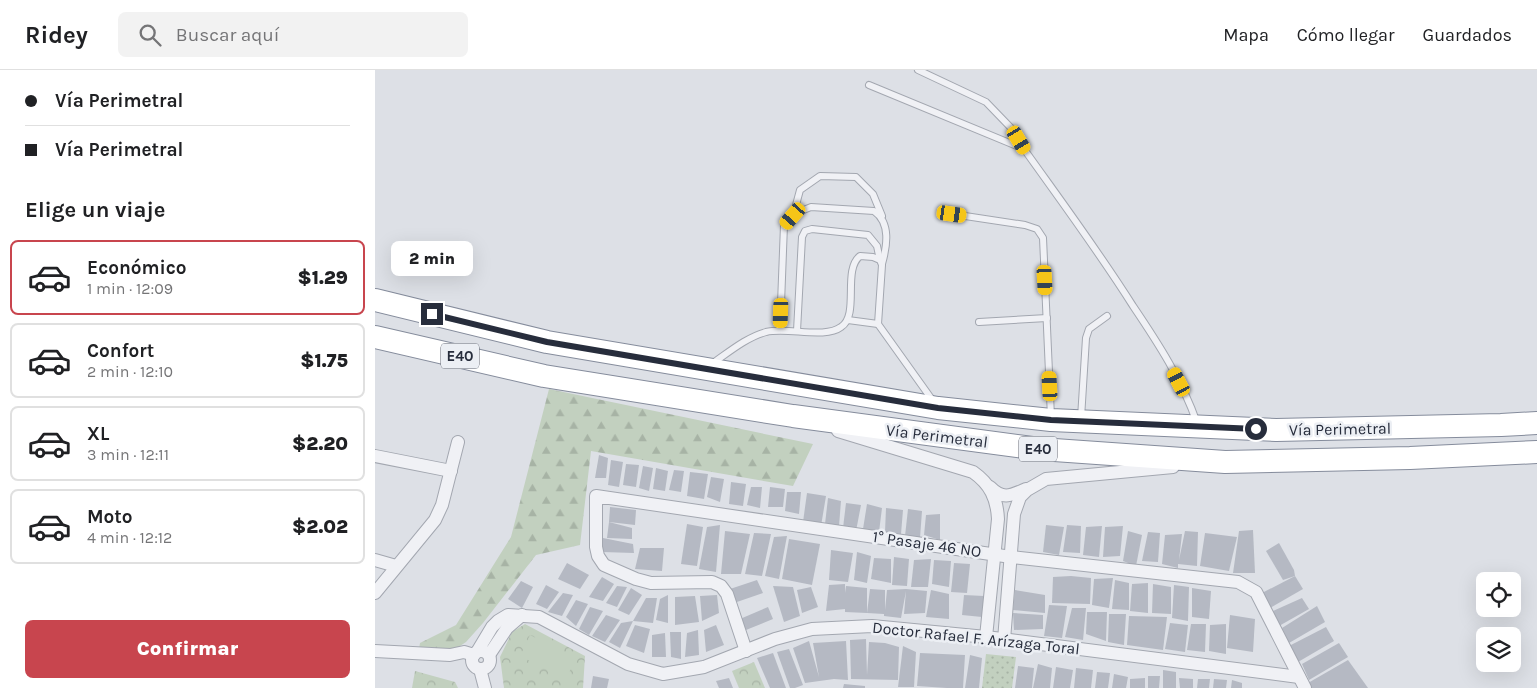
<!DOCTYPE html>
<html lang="es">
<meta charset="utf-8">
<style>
:root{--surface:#fff;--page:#f2f2f2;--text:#202124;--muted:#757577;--line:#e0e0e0;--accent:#c8454e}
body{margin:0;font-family:Karla,sans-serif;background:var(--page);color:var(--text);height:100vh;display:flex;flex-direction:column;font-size:19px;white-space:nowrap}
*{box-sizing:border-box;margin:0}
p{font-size:16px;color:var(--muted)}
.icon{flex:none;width:28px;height:28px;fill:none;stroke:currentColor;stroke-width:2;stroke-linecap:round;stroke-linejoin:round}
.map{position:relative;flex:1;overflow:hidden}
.drawer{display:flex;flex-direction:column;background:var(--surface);width:375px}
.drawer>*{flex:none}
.top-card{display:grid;align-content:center;height:110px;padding:0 25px;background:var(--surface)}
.fabs{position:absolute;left:1101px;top:502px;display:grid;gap:10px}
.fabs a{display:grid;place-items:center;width:45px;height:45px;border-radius:8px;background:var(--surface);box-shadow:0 5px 20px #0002;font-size:25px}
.end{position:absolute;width:22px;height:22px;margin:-11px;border:6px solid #272d3c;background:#fff;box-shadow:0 0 0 2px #fff}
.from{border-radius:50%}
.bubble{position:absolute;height:35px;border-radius:8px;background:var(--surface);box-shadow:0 5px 20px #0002;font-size:16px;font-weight:800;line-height:35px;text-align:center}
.car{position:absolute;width:15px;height:30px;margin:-15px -8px;border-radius:6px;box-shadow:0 0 4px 1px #0007;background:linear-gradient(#f5c518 24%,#345 0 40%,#f5c518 0 76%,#345 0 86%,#f5c518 0)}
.top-card b{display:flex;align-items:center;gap:18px;height:48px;font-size:19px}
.top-card b+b{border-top:1px solid var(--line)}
.top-card i{width:12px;height:12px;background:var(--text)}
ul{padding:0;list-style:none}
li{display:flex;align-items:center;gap:15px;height:75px;margin:0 10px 8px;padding:0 15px;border:2px solid var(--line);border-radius:8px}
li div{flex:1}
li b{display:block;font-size:19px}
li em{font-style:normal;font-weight:800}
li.active{border-color:var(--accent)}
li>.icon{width:45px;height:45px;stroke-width:1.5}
h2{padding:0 25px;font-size:22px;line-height:60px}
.primary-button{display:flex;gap:10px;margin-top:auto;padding:10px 25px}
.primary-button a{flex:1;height:58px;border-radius:8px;background:var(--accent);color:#fff;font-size:20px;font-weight:800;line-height:58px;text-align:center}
header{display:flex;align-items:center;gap:30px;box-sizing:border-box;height:70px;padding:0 25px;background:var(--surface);border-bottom:1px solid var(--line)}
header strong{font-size:24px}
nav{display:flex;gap:28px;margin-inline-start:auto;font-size:18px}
.search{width:350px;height:45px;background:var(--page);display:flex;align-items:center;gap:12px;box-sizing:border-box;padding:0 18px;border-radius:8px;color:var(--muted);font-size:19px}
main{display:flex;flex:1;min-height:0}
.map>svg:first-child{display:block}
.grass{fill:url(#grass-dots)}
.forest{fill:url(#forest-firs)}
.park{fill:url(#park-crowns)}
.pitch{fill:#c2d0bf}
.building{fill:#b5b9c3}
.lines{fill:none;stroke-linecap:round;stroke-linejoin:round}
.lane-casing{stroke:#a3a7b0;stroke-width:8}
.street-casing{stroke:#a3a7b0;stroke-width:14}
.highway-casing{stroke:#858c9c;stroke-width:24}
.lane{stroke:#f0f1f5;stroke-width:6}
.street{stroke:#f0f1f5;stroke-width:12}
.highway{stroke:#fff;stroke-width:22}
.route{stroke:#272d3c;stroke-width:6}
.labels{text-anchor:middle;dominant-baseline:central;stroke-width:5;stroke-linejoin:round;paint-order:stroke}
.shield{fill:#eceff4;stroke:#626773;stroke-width:1}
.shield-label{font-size:15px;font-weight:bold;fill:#272d3c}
.street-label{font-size:16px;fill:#272d3c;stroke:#eceff4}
</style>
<header>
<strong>Ridey</strong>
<div class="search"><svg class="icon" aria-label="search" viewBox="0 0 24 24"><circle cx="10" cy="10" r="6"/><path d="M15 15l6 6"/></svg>Buscar aquí</div>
<nav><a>Mapa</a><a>Cómo llegar</a><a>Guardados</a></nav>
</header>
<main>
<section class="drawer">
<div class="top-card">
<b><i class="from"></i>Vía Perimetral</b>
<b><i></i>Vía Perimetral</b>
</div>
<h2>Elige un viaje</h2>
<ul>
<li class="active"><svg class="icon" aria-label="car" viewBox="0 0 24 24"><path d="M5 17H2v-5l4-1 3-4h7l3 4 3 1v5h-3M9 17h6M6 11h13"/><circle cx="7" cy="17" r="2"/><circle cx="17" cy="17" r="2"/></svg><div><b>Económico</b><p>1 min · 12:09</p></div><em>$1.29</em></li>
<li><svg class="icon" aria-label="car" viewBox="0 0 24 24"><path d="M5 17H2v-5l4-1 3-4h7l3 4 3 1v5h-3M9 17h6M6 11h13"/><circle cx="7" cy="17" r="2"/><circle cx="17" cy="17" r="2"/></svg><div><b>Confort</b><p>2 min · 12:10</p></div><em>$1.75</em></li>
<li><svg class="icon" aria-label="car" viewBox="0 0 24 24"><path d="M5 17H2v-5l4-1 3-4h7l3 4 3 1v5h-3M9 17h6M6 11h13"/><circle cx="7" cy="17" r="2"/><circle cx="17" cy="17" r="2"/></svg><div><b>XL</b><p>3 min · 12:11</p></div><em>$2.20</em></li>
<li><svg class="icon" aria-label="car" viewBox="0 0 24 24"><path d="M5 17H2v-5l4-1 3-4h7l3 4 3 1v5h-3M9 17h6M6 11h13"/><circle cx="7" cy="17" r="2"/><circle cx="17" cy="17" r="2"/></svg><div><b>Moto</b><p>4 min · 12:12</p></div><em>$2.02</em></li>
</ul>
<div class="primary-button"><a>Confirmar</a></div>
</section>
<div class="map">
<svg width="1162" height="618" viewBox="0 0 1162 618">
<defs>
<pattern id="grass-dots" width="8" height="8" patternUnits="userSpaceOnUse" patternTransform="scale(1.25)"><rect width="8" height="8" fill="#c2d0bf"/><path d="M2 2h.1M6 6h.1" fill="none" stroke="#a7b3a5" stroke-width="1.8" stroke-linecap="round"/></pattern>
<pattern id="forest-firs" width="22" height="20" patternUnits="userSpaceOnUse" patternTransform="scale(1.25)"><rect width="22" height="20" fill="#c2d0bf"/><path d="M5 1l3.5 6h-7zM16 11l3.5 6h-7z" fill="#a7b3a5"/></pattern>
<pattern id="park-crowns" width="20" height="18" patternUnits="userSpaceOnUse" patternTransform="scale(1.25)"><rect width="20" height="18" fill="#c2d0bf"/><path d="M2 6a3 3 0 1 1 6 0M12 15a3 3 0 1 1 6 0" fill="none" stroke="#a7b3a5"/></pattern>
</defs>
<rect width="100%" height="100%" fill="#dde0e6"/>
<polygon class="grass" points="611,584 641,587 637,618 607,618"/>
<polygon class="forest" points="174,319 438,374 418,416 216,381 205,475 161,485 108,553 91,572 82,578 72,580 44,579 45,573 81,555 136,467"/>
<g class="park">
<polygon points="150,554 210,586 208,618 129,618 125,587 137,562"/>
<polygon points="379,592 390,618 364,618 357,601"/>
<polygon points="40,601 80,612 83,618 37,618"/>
</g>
<polygon class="pitch" points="155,565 201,588 191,609 145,586"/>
<g class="building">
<polygon points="224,385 233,388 231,408 220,408"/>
<polygon points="236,390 248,392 244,417 233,415"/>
<polygon points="251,394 264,395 261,417 248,415"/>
<polygon points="268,396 278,398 274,421 264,418"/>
<polygon points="281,398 293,401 290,421 278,419"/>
<polygon points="299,400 309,401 306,422 294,420"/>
<polygon points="315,402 333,404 329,429 312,426"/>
<polygon points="336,407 349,409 345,432 332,427"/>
<polygon points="356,412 371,414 368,436 354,434"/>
<polygon points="376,417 387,417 385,438 372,435"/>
<polygon points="395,417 410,419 408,437 393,437"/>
<polygon points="412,422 426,422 424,444 410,441"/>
<polygon points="432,423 451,426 446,456 428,452"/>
<polygon points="453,428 466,431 464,456 450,454"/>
<polygon points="471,433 486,435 481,461 468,458"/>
<polygon points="492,434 507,438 504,462 488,459"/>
<polygon points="235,437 261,440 260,455 234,452"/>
<polygon points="511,438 528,440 526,464 510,462"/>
<polygon points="533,439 547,441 545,468 530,466"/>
<polygon points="565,444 565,470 549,465 551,445"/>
<polygon points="234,452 257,458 257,469 232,468"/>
<polygon points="312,454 328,457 322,496 306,494"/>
<polygon points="345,455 341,502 324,499 332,457"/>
<polygon points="671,455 689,457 684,485 668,482"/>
<polygon points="692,455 706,456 705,483 688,482"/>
<polygon points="727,456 724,487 708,485 711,457"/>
<polygon points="748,456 745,486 728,487 730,457"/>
<polygon points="878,460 880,503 858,503 864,461"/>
<polygon points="350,461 375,464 366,504 346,504"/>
<polygon points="753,461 767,465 761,496 748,491"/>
<polygon points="810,461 823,462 822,496 803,494 803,498 787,494 790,465 807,464 804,490"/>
<polygon points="773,462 785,463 783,492 767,491"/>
<polygon points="379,463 396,464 387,506 370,504"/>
<polygon points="830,463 862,467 854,501 825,496"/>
<polygon points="412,466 404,509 390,506 399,467"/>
<polygon points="228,468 258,474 259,483 227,482"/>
<polygon points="414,469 445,474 437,515 407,509"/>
<polygon points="904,473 919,500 920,506 908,510 891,481"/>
<polygon points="265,478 289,478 287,501 260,499"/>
<polygon points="456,480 478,483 473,512 454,510"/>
<polygon points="482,482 496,486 492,513 479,510"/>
<polygon points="519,487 534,489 532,516 517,515"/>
<polygon points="499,488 516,489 516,513 496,509"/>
<polygon points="556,489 553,517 536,517 539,490"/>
<polygon points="559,490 576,491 574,517 557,514"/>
<polygon points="192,493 214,505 205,519 183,509"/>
<polygon points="579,493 595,494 592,523 576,522"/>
<polygon points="696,506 716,508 715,534 677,533 678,507"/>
<polygon points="920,506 928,519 895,538 887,523"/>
<polygon points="227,507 239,514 228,531 214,527"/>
<polygon points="738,508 734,538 717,535 719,509"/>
<polygon points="382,510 388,523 359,533 355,519"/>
<polygon points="740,510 754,513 754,540 737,539"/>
<polygon points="146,511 158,517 147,538 133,529"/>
<polygon points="773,513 773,543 755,541 757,514"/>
<polygon points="470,514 470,523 471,516 492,518 492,543 470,542 470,539 451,541 454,515"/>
<polygon points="778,514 796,517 796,544 777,543"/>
<polygon points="171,515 184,522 172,539 161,534"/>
<polygon points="799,515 814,517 813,551 797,548"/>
<polygon points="242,516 252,517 242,537 231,533"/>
<polygon points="398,516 418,517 425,546 409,552"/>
<polygon points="436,517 443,537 427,543 422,520"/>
<polygon points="256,518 267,525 254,545 243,540"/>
<polygon points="817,518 836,521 834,549 817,547"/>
<polygon points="495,519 510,520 510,540 512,520 531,519 552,521 550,543 529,544 531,521 526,548 509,546 509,544 492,543"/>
<polygon points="556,520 574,524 574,549 551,547"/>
<polygon points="640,520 670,525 670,543 638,540"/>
<polygon points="188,523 198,525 187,546 173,542"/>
<polygon points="293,525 293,553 281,550 285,529"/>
<polygon points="342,525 344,543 327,551 325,526"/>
<polygon points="589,525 609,526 607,547 587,545"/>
<polygon points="320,526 324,552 300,555 300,527"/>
<polygon points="271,528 282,528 278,553 258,551"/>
<polygon points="927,528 934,539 904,556 898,541"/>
<polygon points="201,530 213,534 201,556 191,547"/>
<polygon points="674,535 692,536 687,568 669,566"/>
<polygon points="942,536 950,552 914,573 907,558"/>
<polygon points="215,537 228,541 214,565 204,559"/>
<polygon points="393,537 398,549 371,560 365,549"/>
<polygon points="697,538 711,538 708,570 690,567"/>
<polygon points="712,542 732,542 731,571 711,564"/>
<polygon points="638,543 668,545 668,559 639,560"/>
<polygon points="734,544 751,544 749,575 733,572"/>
<polygon points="231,545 245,550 230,572 217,566"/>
<polygon points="855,545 880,549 878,582 852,578"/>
<polygon points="754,546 792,547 788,580 752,575"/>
<polygon points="258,551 245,578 234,572 246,553"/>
<polygon points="795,553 813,555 810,582 790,579"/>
<polygon points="816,554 831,554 830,582 812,580"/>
<polygon points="851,554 851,584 834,581 835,555"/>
<polygon points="260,555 275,559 269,583 251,576"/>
<polygon points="341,555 349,575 331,582 329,560"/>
<polygon points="951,557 959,571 923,592 914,576"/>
<polygon points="323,560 324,585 310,587 312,563"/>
<polygon points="295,562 306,562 306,589 296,587"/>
<polygon points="290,563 291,587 277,587 277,565"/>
<polygon points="491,569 492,605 494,572 510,573 524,577 523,610 476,609 475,570"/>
<polygon points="434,571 444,607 438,573 471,571 473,610 459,609 430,613 418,578"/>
<polygon points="964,573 973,587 934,610 927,594"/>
<polygon points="528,576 541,582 539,617 523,617"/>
<polygon points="414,579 428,615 420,618 415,618 402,582"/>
<polygon points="398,583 411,618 395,618 382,588"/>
<polygon points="545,583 590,585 588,618 572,618 572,608 572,618 542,616"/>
<polygon points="595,585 607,588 604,618 590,618"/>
<polygon points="973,590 993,618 937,618 933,613"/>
<polygon points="663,594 677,598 675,618 658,618"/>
<polygon points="643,596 659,598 657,618 640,618"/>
<polygon points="681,597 698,600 695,618 678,618"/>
<polygon points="701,598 718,600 716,618 699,618"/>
<polygon points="788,600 801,602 801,618 788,618"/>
<polygon points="722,602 735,603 733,618 720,618"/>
<polygon points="739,604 753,607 751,618 737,618"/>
<polygon points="218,606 234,609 232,618 216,618"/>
<polygon points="773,606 785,606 784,618 773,618"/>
<polygon points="354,608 358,618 344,618 341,611"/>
<polygon points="770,608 770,618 755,618 755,609"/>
<polygon points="804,608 818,609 818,618 805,618"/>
<polygon points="823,609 835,609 834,618 822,618"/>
<polygon points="839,609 852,610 851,618 838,618"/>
<polygon points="857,610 867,613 867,618 856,618"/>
<polygon points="469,614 490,616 490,618 468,618"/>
</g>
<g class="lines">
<defs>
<g id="lane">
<path d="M 543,0 L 611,32 L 639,61 L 649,79 C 686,131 724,182 758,236 C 783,273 807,310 822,353"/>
<polyline points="494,15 649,79"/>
<polyline points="577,144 650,155 662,159 668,168 676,347"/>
<polyline points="418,146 425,120 445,106 481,107 498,124 507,146"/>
<polyline points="473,250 503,254"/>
<polyline points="604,252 672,248"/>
<path d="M 405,260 L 409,155 C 418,146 424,141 436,137 L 499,141 C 516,153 512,176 507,194"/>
<polyline points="422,261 427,167 430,161 437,159 493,165 502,176 505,190"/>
<path d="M 338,293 C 354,282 372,267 391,262 C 413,257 450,269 466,257 C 485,245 467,200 485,186 L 498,187 L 505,190 L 507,195 L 503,254 L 558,331"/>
<polyline points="706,348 711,268 714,259 732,246"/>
</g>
<g id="street">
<path d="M 463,361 L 598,402 C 615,414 622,428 623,449 L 611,567"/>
<polyline points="0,386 76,401"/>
<path d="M 615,417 C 628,430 635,426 651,419"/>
<polyline points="0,490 21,496"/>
<polyline points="0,523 60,450 67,435 83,372"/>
<polyline points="629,570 639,444 645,427 652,420 671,409 798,397"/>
<polyline points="0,581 75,585 89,582 99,585"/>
<polyline points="371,581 352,524 346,516 337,512 276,513 261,509 229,495 223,486 221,477 221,426 636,487 863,512 881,522 930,618"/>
<circle cx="106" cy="590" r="9"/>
<polyline points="102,582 117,557 123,551 133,545 164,547 253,594 288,604 329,597 400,569 437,559 497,556 611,567 924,607"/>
<polyline points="114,585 132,558 147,545"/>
<polyline points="105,599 110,618"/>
</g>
<g id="highway">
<polyline points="0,230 172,272 563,338 676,350 901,360 1126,355 1162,353"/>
<polyline points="0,267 169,306 418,346 665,379 850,392 1035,388 1162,382"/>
</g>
</defs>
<use href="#lane" class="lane-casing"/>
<use href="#street" class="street-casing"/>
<use href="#highway" class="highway-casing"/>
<use href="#lane" class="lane"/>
<use href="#street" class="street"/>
<use href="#highway" class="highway"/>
</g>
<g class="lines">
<polyline class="route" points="57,244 172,272 563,338 676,350 881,359"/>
</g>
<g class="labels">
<g class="shield">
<rect x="66" y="273.5" width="38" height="25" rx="4"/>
<rect x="644" y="366.5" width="38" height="25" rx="4"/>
</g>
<g class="shield-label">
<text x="85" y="286">E40</text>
<text x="663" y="379">E40</text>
</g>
<g class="street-label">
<text transform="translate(965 359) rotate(-1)">Vía Perimetral</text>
<text transform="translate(562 366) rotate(7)">Vía Perimetral</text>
<text transform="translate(552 474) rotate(8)">1° Pasaje 46 NO</text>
<text transform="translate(601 568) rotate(6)">Doctor Rafael F. Arízaga Toral</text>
</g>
</g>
</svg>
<div class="fabs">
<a><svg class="icon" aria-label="locate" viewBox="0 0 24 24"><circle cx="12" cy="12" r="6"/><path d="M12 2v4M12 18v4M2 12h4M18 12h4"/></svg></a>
<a><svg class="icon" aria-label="layers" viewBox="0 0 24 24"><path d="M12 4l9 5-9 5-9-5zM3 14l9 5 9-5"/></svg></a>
</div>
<i class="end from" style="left:881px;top:359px"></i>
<i class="end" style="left:57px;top:244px"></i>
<div class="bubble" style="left:16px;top:171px;width:82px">2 min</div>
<i class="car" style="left:644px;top:70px;rotate:149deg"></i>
<i class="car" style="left:577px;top:144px;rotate:98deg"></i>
<i class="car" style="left:418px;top:146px;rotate:221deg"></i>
<i class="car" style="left:670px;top:210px;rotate:177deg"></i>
<i class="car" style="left:406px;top:243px;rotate:182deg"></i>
<i class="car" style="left:804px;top:312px;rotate:332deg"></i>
<i class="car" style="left:675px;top:316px;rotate:357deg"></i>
</div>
</main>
